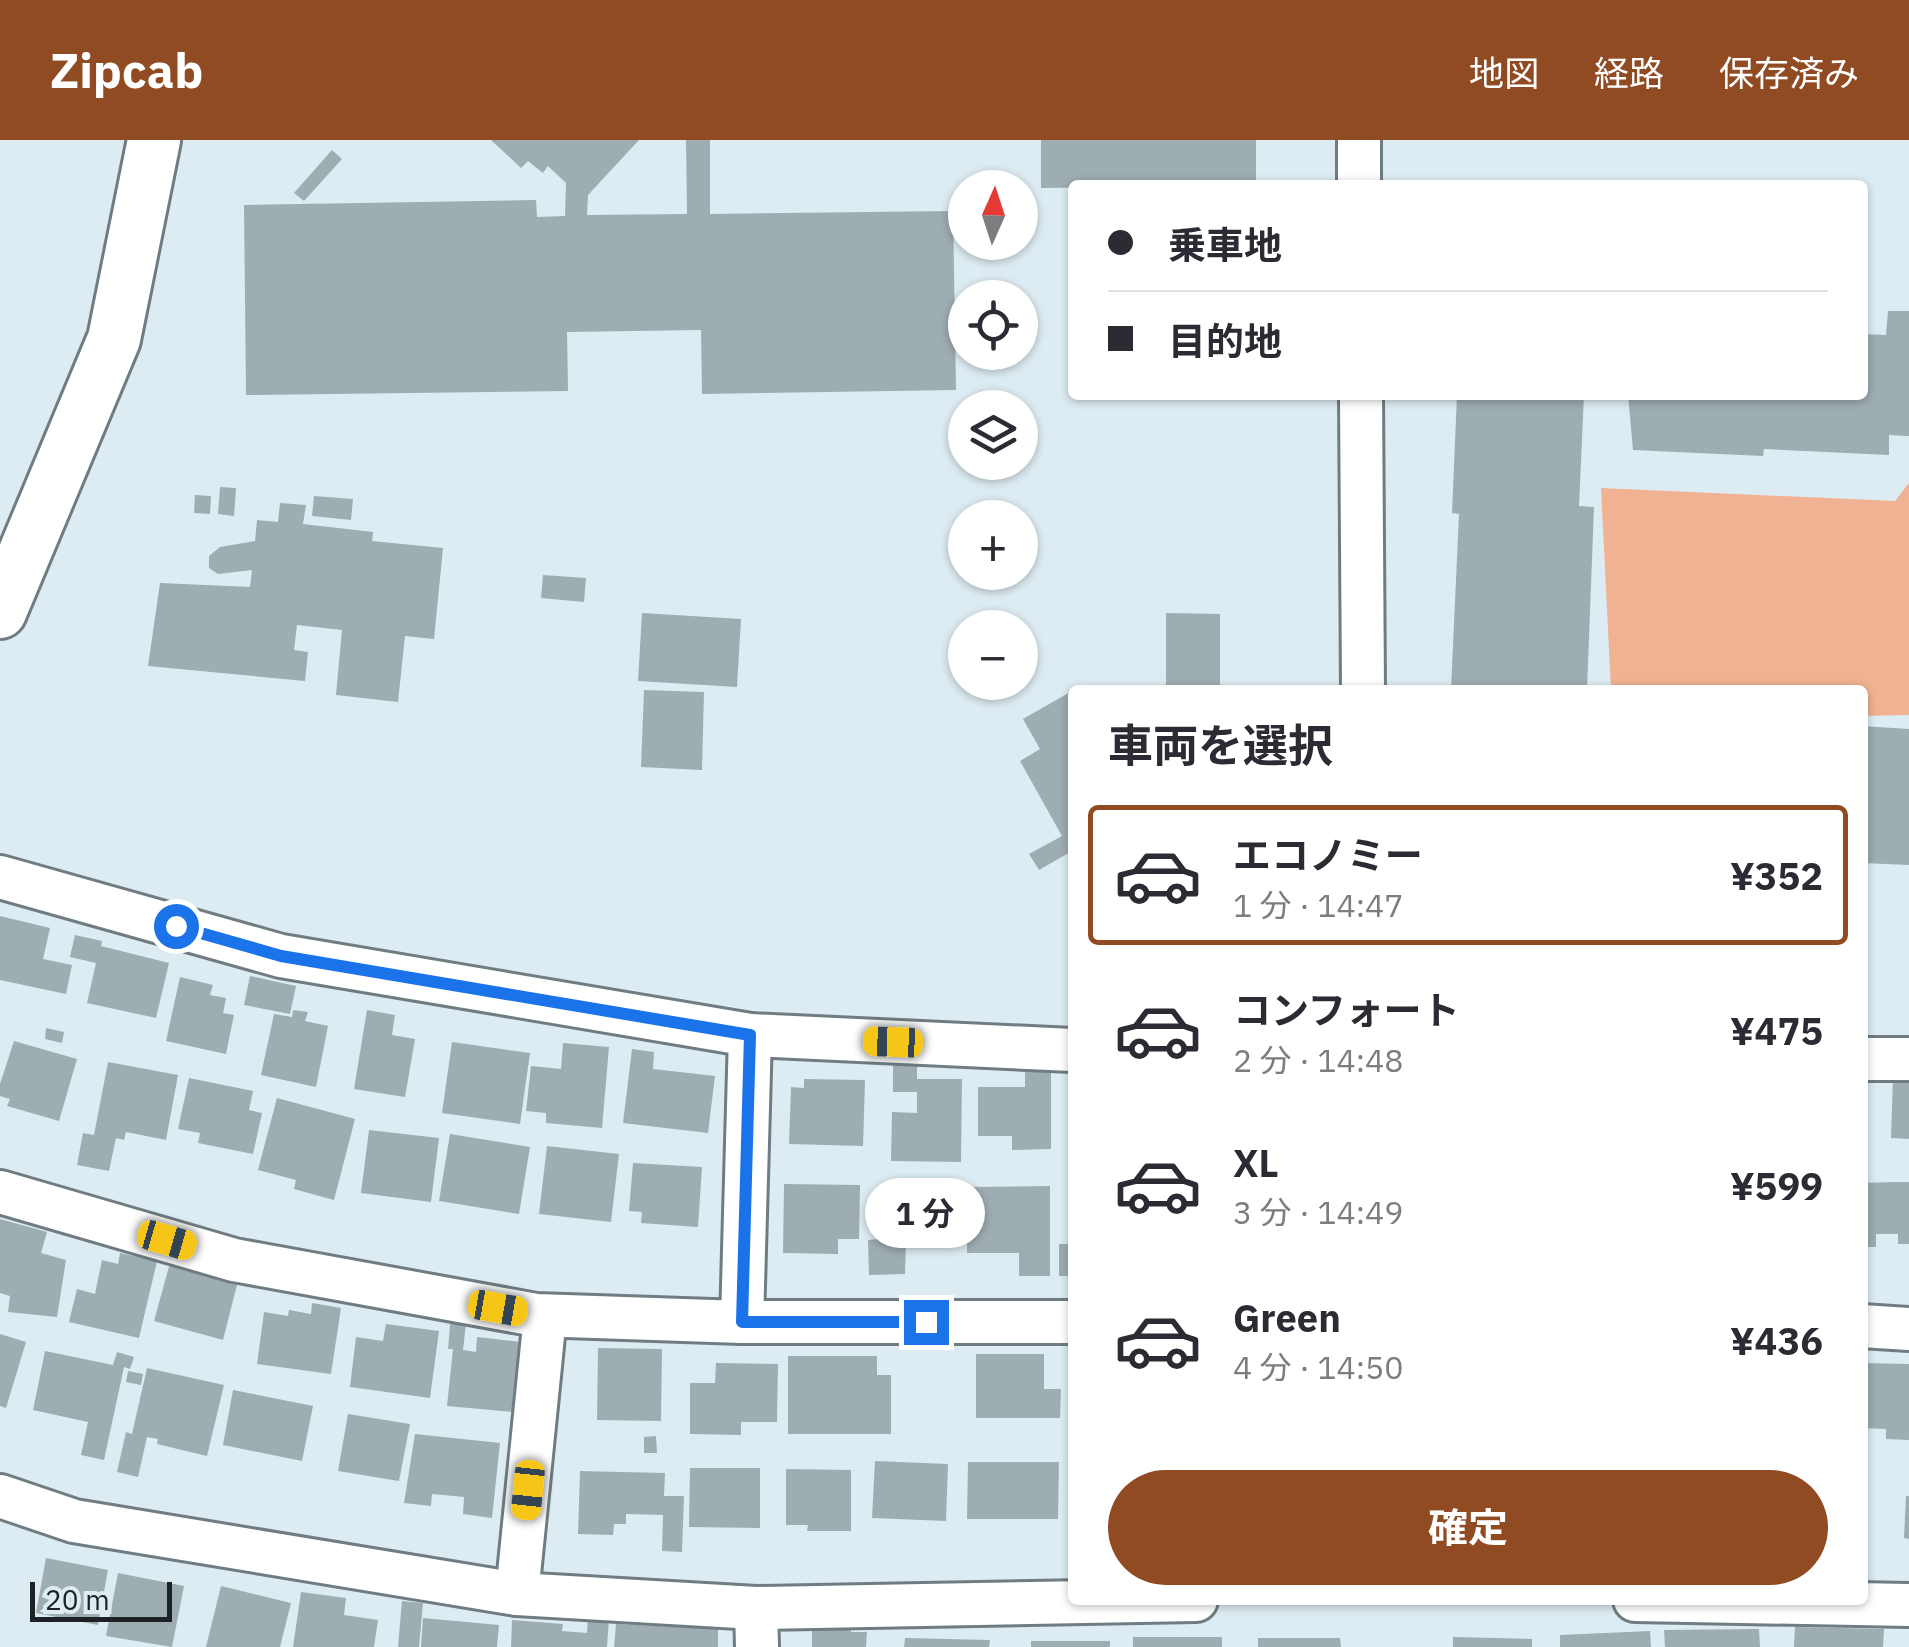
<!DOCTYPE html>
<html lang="ja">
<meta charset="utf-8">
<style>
:root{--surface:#fff;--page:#f2f2f3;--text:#2b2b33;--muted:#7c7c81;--line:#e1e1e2;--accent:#914b23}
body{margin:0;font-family:"IBM Plex Sans","Noto Sans JP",sans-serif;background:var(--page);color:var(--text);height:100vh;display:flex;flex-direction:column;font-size:38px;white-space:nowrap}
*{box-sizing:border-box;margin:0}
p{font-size:32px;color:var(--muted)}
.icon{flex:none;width:55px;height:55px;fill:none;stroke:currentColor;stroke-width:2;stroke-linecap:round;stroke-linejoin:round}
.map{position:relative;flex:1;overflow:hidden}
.drawer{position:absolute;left:1068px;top:545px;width:800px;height:920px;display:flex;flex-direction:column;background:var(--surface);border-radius:10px;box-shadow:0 2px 8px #0004}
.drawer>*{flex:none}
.hud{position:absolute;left:1068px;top:40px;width:800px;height:220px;border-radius:10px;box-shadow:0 2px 8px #0004;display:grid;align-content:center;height:220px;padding:0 40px;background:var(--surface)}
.needle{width:65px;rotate:3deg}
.tools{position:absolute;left:948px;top:30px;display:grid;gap:20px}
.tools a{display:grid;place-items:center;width:90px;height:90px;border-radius:50%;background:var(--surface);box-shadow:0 2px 8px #0004;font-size:50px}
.scale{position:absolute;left:30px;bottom:25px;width:142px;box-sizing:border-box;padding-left:10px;border:5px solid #1d2325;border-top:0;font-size:28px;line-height:35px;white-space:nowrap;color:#1d2325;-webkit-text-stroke:8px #ddecf2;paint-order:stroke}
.end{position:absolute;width:45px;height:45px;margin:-22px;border:12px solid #1a73e8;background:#fff;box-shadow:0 0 0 5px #fff}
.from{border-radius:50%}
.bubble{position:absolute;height:70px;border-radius:35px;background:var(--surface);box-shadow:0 2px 8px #0004;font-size:32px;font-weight:700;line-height:70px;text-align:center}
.car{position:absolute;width:30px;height:60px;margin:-30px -15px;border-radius:12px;box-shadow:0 0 8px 2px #0007;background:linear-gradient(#f5c518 24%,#345 0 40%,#f5c518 0 76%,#345 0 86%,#f5c518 0)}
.hud b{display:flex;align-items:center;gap:35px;height:95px;font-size:38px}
.hud b+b{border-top:2px solid var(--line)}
.hud i{width:25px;height:25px;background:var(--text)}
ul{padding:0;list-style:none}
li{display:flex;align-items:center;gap:30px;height:140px;margin:0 20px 15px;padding:0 20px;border:5px solid transparent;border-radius:10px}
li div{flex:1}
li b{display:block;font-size:38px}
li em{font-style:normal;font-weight:700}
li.current{border-color:var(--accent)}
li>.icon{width:90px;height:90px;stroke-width:1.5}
h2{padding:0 40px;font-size:45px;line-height:120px}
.cta{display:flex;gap:20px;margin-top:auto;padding:20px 40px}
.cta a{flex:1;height:115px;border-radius:60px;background:var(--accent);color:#fff;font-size:40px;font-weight:700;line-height:115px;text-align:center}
header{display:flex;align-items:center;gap:60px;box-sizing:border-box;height:140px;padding:0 50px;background:var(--accent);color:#fff}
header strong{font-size:48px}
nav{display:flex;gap:55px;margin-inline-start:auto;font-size:35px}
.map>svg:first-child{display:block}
.green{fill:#f0b292}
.building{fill:#9eadb2}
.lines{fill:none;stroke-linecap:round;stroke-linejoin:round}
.minor-casing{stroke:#6f7d82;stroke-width:48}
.tertiary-casing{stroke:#6f7d82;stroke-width:58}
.minor{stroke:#fff;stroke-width:42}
.tertiary{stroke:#fff;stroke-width:52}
.route{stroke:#1a73e8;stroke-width:12}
</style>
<header>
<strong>Zipcab</strong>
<nav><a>地図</a><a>経路</a><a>保存済み</a></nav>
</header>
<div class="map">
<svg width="1909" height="1507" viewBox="0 0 1909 1507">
<rect width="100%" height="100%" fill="#ddecf2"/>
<polygon class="green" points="1909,343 1909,575 1863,576 1862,550 1611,550 1601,348 1895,361"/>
<g class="building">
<polygon points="491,0 639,0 588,55 587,75 687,74 686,0 710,0 710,74 953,71 956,250 702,254 701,190 567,192 568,251 246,255 244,65 536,60 537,77 565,76 566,43 548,26 543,33 528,21 521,28"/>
<polygon points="1041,0 1256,0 1256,45 1041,48"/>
<polygon points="332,10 342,19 304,61 294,53"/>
<polygon points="1888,171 1909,171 1909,296 1889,295 1889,315 1764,309 1763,316 1633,310 1628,255 1862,255 1862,194 1886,195"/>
<polygon points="1457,255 1584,255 1579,366 1594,367 1587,550 1451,549 1459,374 1452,373"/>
<polygon points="220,347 236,348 234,376 218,374"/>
<polygon points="195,355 211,356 210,374 194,373"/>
<polygon points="314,356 353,359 351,380 312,376"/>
<polygon points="280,363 306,365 303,384 373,392 372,401 443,408 434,499 405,496 398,562 336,555 342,490 297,485 294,510 308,512 305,541 148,526 160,443 250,447 252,430 218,434 209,428 209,416 220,407 255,401 257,380 278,382"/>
<polygon points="543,435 586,438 584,462 541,458"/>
<polygon points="642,473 741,479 737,547 638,541"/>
<polygon points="1166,473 1220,474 1220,550 1166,550"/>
<polygon points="644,550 704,552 702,630 641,627"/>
<polygon points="1072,551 1072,711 1039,730 1029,714 1062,696 1020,621 1040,609 1023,579"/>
<polygon points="1862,586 1909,589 1909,725 1862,723"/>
<polygon points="0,776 50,788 43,819 72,825 66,854 0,840"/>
<polygon points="75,795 102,801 101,806 169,823 156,878 87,863 96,823 70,817"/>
<polygon points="250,836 296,846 290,874 244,865"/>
<polygon points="180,837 213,845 210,855 226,858 223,873 234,875 226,914 166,901"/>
<polygon points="293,870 308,872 305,881 328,886 316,947 261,935 274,874 292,877"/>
<polygon points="367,870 395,875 392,895 415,899 405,957 354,949"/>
<polygon points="46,888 64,892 62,903 45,899"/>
<polygon points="14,901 77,919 59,981 7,966 10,959 0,956 0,944"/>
<polygon points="452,902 530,913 520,984 442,973"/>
<polygon points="563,903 609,907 602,988 546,983 546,973 526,971 531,926 561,929"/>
<polygon points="632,909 654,912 653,929 715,936 708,993 623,983"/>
<polygon points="108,922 178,935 166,1000 126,992 124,1000 116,998 109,1031 77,1025 83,993 94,995"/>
<polygon points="893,922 917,923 917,939 962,939 961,1022 891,1021 892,972 917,973 917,952 893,952"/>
<polygon points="1025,930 1051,930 1051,1009 1012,1010 1012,996 978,996 978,947 1025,947"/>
<polygon points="1893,937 1909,938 1909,999 1891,998"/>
<polygon points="189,938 253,951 249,970 262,973 253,1014 198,1003 200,993 178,989"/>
<polygon points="804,939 865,940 863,1006 789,1004 791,947 804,948"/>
<polygon points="277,958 355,979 334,1060 294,1049 296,1040 258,1030"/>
<polygon points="369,990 439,998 431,1062 361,1053"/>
<polygon points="450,994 530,1007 519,1074 439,1061"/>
<polygon points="547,1006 619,1014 611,1082 539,1074"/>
<polygon points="633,1023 702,1027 698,1087 641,1083 642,1072 629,1071"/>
<polygon points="1895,1042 1909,1042 1909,1104 1898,1104 1898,1094 1876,1094 1876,1107 1862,1107 1862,1043"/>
<polygon points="784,1044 860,1045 859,1099 838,1099 838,1114 783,1113"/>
<polygon points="1050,1046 1050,1136 1019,1136 1019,1113 967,1113 967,1047"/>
<polygon points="880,1049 957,1049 957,1100 906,1100 905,1134 869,1135 868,1100 880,1099"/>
<polygon points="0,1079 47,1092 41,1113 66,1120 57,1177 8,1172 10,1156 0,1153"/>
<rect x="1059" y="1104" width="13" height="32"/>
<polygon points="120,1113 157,1121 139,1198 69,1182 77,1149 95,1154 102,1120 118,1124"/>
<polygon points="170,1123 238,1141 223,1200 154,1181"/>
<polygon points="312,1163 341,1168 331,1234 257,1224 264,1172 288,1176 289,1170 311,1174"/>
<polygon points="451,1174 467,1175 463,1210 476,1212 477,1197 521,1202 513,1272 447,1266 453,1209 448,1209"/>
<polygon points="386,1184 439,1191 430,1258 350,1247 356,1197 383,1201"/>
<polygon points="0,1194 26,1202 6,1268 0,1266"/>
<polygon points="598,1208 662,1209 661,1281 597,1280"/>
<polygon points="45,1211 113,1225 117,1212 134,1217 130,1229 124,1227 104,1320 81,1315 88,1282 33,1270"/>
<polygon points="976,1214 1044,1214 1044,1249 1061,1249 1060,1278 976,1278"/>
<polygon points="788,1216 877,1216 877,1235 891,1235 891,1294 788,1294"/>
<polygon points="716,1223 778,1224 777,1282 741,1282 741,1295 690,1294 690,1243 715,1243"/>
<polygon points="1862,1223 1909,1224 1909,1300 1886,1299 1886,1289 1862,1288"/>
<polygon points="147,1228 224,1245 207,1316 157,1304 158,1299 147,1297 138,1337 117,1332 126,1292 132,1294"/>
<polygon points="128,1231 143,1234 141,1245 126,1242"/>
<polygon points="233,1250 313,1266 302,1321 223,1305"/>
<polygon points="348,1274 410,1284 399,1341 338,1331"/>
<polygon points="415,1294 500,1303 492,1378 463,1374 464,1357 432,1354 431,1366 404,1363"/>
<polygon points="656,1296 657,1313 644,1313 644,1297"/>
<polygon points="875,1321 948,1324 946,1381 872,1378"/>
<polygon points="968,1322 1059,1322 1058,1379 967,1379"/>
<polygon points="690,1328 760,1328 760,1388 689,1387"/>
<polygon points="786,1329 851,1330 851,1391 807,1391 808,1385 786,1385"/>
<polygon points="580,1331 665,1333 664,1356 684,1356 682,1412 662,1411 663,1375 626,1374 626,1384 614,1384 613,1395 578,1394"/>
<polygon points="1906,1356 1909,1356 1909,1399 1904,1398"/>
<polygon points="46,1418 108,1430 98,1485 36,1473"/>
<polygon points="118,1433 184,1446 172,1507 106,1496"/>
<polygon points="221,1446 291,1463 280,1507 206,1507"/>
<polygon points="301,1452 346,1458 344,1475 378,1480 374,1507 293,1507"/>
<polygon points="402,1461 423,1463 419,1507 398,1507"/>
<polygon points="588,1476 609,1478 607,1507 511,1507 512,1480 563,1484 562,1491 587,1493"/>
<polygon points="423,1478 499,1485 497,1507 421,1507"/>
<polygon points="616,1484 718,1489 718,1507 614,1507"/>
<polygon points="812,1484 851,1485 851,1492 867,1492 866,1507 812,1507"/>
<polygon points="1795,1487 1884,1489 1883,1507 1794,1507"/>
<polygon points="1759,1489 1760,1507 1665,1507 1664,1490"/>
<polygon points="1650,1491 1651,1507 1560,1507 1560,1495"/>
<rect x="1133" y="1497" width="89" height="10"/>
<polygon points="1453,1497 1532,1499 1532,1507 1453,1507"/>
<polygon points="905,1498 990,1500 989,1507 904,1507"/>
<polygon points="1258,1498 1340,1498 1341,1507 1258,1507"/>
<rect x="1031" y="1501" width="79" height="6"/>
</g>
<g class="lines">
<defs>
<g id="minor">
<polyline points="1359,0 1359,45"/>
<polyline points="1361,255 1363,550"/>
<polyline points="0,737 281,816 750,895 1072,910"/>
<polyline points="1862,919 1909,919"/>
<polyline points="0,1052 234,1120 536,1175 742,1182 1072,1182"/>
<polyline points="742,1182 750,895"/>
<polyline points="1862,1186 1909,1189"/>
<polyline points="0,1356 74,1381 517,1454 756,1468"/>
<polyline points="517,1454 545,1176"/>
<polyline points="1635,1460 1909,1465"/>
<polyline points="757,1507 756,1468 1196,1460"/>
</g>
<polyline id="tertiary" points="0,472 114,199 154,0"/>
</defs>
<use href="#minor" class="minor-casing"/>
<use href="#tertiary" class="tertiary-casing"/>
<use href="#minor" class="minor"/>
<use href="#tertiary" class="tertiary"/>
</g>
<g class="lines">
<polyline class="route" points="176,786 281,816 750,895 742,1182 926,1182"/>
</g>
</svg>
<div class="tools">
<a><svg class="needle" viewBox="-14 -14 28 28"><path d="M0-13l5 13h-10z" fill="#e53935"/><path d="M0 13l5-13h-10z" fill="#7c7c81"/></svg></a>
<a><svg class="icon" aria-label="locate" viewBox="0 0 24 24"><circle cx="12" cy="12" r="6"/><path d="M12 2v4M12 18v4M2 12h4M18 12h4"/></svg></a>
<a><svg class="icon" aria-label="layers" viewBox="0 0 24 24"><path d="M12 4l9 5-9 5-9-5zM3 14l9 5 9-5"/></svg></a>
<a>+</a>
<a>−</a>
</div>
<div class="scale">20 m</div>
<i class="end from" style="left:176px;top:786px"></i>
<i class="end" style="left:926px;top:1182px"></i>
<div class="bubble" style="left:865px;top:1038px;width:120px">1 分</div>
<i class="car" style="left:893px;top:902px;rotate:272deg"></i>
<i class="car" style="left:167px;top:1100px;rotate:106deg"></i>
<i class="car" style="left:498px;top:1168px;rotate:100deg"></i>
<i class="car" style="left:528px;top:1350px;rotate:186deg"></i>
<div class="hud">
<b><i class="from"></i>乗車地</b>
<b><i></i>目的地</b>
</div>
<section class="drawer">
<h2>車両を選択</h2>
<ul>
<li class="current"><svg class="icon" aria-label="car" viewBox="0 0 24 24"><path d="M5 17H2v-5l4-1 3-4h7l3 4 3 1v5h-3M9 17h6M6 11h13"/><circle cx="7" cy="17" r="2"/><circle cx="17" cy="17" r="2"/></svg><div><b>エコノミー</b><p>1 分 · 14:47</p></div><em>¥352</em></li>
<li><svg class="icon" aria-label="car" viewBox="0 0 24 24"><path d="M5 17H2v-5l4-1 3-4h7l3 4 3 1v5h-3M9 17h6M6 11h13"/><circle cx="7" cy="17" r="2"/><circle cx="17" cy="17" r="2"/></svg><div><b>コンフォート</b><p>2 分 · 14:48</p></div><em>¥475</em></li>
<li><svg class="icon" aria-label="car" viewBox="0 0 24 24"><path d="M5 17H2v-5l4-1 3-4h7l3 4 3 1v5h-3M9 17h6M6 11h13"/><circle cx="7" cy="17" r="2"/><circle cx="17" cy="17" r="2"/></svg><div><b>XL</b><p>3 分 · 14:49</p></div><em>¥599</em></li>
<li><svg class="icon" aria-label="car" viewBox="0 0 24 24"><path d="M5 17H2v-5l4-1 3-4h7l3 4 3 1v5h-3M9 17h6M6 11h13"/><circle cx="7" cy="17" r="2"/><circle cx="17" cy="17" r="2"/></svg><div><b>Green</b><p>4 分 · 14:50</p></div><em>¥436</em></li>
</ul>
<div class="cta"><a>確定</a></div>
</section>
</div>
